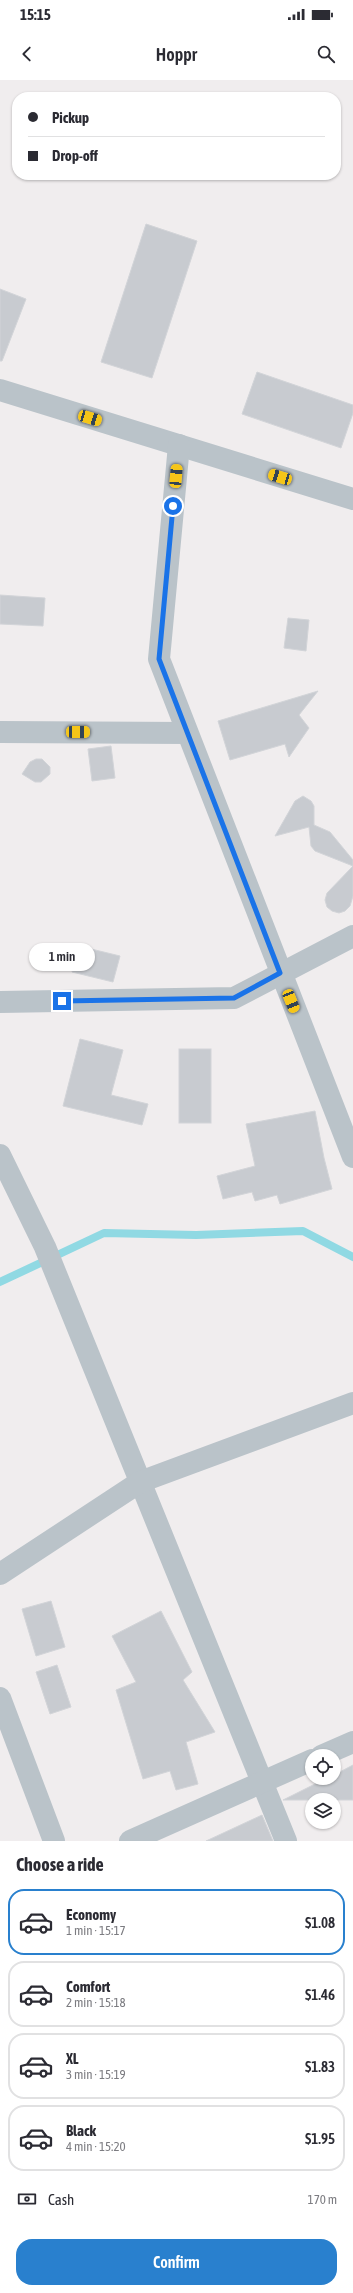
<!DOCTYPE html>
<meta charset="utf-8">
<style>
:root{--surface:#fff;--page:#f2f2f3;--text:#2b2b33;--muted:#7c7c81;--line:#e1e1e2;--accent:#2980ce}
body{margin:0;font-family:"Asap Condensed",sans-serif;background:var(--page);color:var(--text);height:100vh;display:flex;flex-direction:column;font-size:15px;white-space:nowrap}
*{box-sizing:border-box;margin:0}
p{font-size:13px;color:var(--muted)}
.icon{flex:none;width:22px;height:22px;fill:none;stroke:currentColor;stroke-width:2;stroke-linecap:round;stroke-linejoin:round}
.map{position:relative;height:1761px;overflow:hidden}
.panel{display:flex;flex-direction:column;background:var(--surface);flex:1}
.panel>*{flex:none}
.guide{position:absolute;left:12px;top:12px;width:329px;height:88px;border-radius:16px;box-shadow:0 1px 3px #0004;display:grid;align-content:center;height:88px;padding:0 16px;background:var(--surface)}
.fabs{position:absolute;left:305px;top:1669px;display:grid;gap:8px}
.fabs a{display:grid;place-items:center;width:36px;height:36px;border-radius:50%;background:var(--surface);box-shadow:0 1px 3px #0004;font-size:20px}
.end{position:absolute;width:18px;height:18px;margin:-9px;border:5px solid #1a73e8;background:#fff;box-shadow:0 0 0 2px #fff}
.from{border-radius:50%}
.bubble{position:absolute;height:28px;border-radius:14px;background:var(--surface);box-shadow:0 1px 3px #0004;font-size:13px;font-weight:600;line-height:28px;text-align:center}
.car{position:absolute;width:12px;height:24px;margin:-12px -6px;border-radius:5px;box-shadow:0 0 3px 1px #0007;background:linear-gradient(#f5c518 24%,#345 0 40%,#f5c518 0 76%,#345 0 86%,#f5c518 0)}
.guide b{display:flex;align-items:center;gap:14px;height:38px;font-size:15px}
.guide b+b{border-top:1px solid var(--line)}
.guide i{width:10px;height:10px;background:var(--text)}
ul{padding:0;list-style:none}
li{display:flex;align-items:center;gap:12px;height:66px;margin:0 8px 6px;padding:0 8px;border:2px solid var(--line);border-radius:16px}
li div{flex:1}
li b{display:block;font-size:15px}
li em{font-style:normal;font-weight:600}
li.current{border-color:var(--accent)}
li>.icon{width:36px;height:36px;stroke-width:1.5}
h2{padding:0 16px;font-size:18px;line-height:48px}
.pay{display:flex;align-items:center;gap:10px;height:44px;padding:0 16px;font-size:15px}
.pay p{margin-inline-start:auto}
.button{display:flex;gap:8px;margin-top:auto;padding:8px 16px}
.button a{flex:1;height:46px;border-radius:16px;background:var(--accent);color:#fff;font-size:16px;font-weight:600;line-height:46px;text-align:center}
.status{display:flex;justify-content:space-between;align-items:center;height:28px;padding:0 20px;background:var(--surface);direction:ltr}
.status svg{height:11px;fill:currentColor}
header{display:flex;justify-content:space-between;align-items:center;height:52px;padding:0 16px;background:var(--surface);font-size:18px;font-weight:600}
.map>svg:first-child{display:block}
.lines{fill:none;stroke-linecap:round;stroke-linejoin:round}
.stream{stroke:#90d9e3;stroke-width:8}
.building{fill:#c8cbd0;stroke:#d2d4d8}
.minor{stroke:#bac3c9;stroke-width:22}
.route{stroke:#1a73e8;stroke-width:5}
</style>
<div class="status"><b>15:15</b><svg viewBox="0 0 49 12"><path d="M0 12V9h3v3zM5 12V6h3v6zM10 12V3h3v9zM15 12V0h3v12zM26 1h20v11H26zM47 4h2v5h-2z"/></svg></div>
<header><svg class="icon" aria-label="back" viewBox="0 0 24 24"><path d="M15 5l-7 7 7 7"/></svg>Hoppr<svg class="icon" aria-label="search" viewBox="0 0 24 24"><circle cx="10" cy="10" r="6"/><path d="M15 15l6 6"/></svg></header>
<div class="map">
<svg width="353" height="1761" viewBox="0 0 353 1761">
<rect width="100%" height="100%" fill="#f0edee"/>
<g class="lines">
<polyline class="stream" points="0,1202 104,1153 196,1155 303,1151 353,1177"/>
</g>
<g class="building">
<polygon points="146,144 197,161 152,298 101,282"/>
<polygon points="0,209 26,219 2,281 0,281"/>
<polygon points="257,292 353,325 353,333 341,368 242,334"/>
<polygon points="0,515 45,518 43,546 0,544"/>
<polygon points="288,538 309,540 306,571 284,568"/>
<polygon points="318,611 299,635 309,648 289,677 285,664 230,680 218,641"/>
<polygon points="111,666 115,698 92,701 88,669"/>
<polygon points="36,679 42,679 50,687 50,694 41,702 35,702 22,694 30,682"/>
<polygon points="303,716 311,721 314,726 314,745 330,752 353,780 353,816 350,826 345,831 339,833 332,831 327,827 325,820 327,813 353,786 315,771 311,766 309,747 275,756 295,721"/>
<polygon points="79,866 120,876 113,902 72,892"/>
<polygon points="80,959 123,970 111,1015 148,1024 142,1045 63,1026"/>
<rect x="179" y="969" width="32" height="74"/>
<polygon points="315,1031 324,1078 332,1109 280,1124 277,1115 255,1121 252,1112 223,1119 217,1096 255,1086 246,1044"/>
<polygon points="51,1521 65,1567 36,1576 22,1529"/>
<polygon points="161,1531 192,1592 183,1600 215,1652 186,1662 198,1704 176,1710 170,1691 143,1699 116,1610 136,1602 112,1556"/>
<polygon points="57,1585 71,1627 50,1634 36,1592"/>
<polygon points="353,1685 353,1720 283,1720 327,1698 334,1698 334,1695"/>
<polygon points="262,1735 273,1761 206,1761"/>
</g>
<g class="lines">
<g class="minor">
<polyline points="0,310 353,419"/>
<polyline points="179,365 159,579 353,1077"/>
<polyline points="0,652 187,653"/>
<polyline points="0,922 234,918 353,856"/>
<polyline points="0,1075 45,1167 286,1761"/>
<polyline points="0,1494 140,1402 353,1323"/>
<polyline points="0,1618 54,1761"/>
<polyline points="321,1676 353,1662"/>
<polyline points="130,1761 312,1680"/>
</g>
</g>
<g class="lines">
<polyline class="route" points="62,921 234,918 280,893 159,579 173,426"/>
</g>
</svg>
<div class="fabs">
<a><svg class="icon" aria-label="locate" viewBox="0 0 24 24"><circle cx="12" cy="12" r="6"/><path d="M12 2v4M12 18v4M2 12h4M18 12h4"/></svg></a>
<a><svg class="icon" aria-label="layers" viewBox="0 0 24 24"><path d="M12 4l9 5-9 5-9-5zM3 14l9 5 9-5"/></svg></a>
</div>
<i class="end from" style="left:173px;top:426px"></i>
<i class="end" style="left:62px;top:921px"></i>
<div class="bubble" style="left:29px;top:863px;width:66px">1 min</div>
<i class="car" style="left:90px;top:338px;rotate:107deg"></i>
<i class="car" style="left:176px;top:396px;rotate:5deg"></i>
<i class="car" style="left:280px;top:397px;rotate:287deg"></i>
<i class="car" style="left:78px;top:652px;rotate:90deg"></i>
<i class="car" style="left:291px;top:921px;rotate:158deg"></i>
<div class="guide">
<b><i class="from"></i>Pickup</b>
<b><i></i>Drop-off</b>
</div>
</div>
<section class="panel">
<h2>Choose a ride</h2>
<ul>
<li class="current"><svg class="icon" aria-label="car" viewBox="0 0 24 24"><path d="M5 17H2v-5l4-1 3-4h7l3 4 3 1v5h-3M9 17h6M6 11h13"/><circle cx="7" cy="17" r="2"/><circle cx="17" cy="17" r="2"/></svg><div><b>Economy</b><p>1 min · 15:17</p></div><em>$1.08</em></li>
<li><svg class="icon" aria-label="car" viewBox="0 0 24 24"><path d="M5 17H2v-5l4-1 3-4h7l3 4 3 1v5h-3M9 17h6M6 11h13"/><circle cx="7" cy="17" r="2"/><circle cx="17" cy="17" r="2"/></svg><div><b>Comfort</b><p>2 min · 15:18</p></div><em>$1.46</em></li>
<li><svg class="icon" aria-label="car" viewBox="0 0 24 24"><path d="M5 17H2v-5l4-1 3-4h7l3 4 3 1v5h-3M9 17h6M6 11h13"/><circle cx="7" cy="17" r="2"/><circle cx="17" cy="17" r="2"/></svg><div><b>XL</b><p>3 min · 15:19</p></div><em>$1.83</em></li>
<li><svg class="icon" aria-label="car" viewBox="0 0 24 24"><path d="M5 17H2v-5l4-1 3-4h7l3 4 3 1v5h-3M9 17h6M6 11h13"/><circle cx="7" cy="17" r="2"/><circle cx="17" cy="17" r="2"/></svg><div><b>Black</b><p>4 min · 15:20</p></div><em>$1.95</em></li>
</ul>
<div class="pay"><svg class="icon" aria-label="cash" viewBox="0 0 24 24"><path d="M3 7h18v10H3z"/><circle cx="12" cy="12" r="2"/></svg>Cash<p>170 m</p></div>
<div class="button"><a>Confirm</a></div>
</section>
